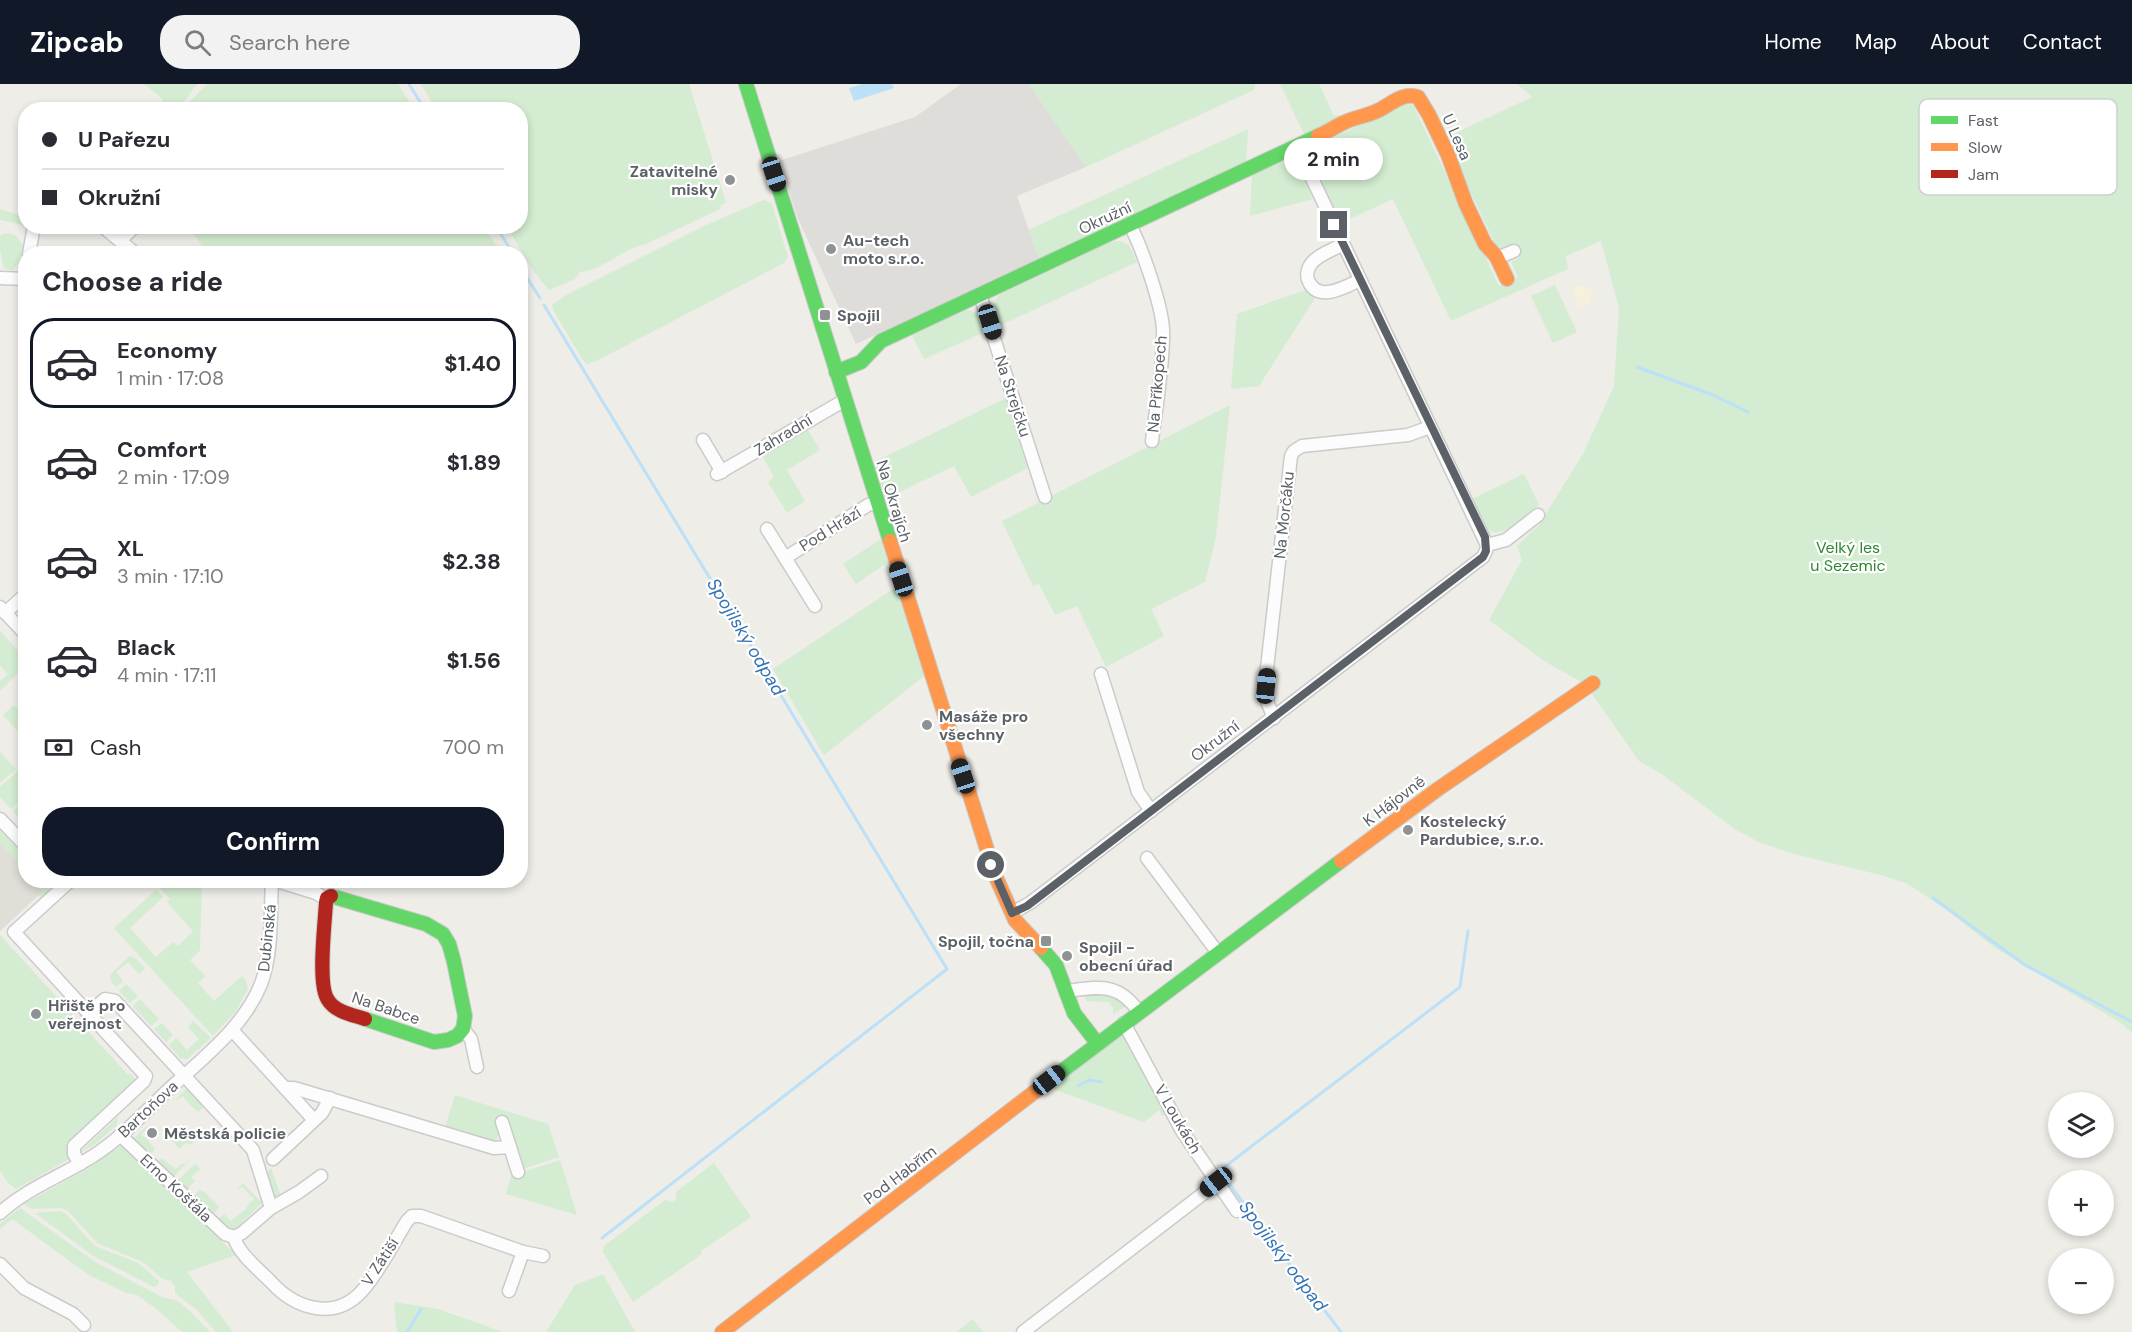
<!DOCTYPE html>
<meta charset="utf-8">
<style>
:root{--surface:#fff;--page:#f2f2f3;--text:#2b2b33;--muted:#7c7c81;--line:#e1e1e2;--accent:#111827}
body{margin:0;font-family:"DM Sans",sans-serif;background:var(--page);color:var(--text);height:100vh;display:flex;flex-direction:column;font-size:22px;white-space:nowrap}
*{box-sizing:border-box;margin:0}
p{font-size:20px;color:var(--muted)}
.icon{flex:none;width:33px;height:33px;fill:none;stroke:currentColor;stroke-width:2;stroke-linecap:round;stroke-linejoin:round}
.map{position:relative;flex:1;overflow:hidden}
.details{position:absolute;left:18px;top:162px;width:510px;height:642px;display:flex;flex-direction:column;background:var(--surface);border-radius:24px;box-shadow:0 3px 9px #0003}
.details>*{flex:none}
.hud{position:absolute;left:18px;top:18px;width:510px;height:132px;border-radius:24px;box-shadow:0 3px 9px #0003;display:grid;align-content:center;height:132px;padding:0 24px;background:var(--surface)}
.buttons{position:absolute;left:2048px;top:1008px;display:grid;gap:12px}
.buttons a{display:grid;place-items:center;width:66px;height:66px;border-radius:50%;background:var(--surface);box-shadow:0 3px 9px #0003;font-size:30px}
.end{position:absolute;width:27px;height:27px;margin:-14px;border:8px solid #5c6167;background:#fff;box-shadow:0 0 0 3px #fff}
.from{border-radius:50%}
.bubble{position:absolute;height:42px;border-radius:21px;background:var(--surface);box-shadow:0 3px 9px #0003;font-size:20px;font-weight:700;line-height:42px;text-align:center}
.car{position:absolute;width:18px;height:36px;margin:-18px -9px;border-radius:8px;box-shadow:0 0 4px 2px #0007;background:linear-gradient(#222 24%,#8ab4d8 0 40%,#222 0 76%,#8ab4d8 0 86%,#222 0)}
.hud b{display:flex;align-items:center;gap:21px;height:57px;font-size:22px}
.hud b+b{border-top:2px solid var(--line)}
.hud i{width:15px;height:15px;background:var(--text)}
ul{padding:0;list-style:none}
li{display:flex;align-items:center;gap:18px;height:90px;margin:0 12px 9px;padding:0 12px;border:3px solid transparent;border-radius:24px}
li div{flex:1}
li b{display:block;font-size:22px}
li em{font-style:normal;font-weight:700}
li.current{border-color:var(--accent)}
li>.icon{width:54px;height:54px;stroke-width:1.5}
h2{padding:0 24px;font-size:27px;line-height:72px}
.pay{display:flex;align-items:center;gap:15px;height:66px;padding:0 24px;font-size:22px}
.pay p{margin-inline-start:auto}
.primary-button{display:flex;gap:12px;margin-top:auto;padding:12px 24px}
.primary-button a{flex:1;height:69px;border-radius:24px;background:var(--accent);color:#fff;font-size:24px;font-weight:700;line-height:69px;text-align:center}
header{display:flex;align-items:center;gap:36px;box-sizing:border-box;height:84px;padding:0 30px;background:var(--accent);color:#fff}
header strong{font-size:28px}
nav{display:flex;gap:33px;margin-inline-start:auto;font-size:21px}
.search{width:420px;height:54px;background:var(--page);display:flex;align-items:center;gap:15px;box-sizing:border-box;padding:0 21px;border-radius:24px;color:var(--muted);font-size:22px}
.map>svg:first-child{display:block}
.industrial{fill:#dfddd9}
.education{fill:#e0ded7}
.green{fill:#d4ecd1}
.sand{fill:#f7f0dc}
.water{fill:#bce0f8}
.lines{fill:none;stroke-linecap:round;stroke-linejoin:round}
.stream{stroke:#bce0f8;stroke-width:3}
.street-casing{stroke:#cacbca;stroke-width:15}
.fast-casing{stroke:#c9cac9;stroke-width:16}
.slow-casing{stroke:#c9cac9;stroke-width:16}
.jam-casing{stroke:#c9cac9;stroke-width:16}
.street{stroke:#fcfcfc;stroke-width:12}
.fast{stroke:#63d668;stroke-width:14}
.slow{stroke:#ff974d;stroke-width:14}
.jam{stroke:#b3261e;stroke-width:14}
.route{stroke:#5c6167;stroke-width:8}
.poi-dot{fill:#8f9294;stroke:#fff;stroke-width:2}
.labels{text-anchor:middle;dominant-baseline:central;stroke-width:4.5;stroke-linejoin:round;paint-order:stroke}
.street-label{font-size:16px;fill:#5c6167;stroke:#fff}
.poi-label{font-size:16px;font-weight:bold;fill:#5c6167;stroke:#fff;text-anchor:start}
.park-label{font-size:16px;fill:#2c872f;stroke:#fff}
.water-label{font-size:18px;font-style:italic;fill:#3574b4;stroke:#fff}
.key{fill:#fff;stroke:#ced0d1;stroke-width:1.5}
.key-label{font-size:16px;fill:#5c6167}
</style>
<header>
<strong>Zipcab</strong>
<div class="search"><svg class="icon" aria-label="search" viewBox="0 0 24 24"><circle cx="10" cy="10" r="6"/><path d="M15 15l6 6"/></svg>Search here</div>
<nav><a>Home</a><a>Map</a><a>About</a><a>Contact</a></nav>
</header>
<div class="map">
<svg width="2132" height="1248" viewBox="0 0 2132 1248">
<rect width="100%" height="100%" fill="#eeede8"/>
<polygon class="industrial" points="961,0 1029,0 1086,83 1017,112 1039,175 856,260 798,135 779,77 915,33"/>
<polygon class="education" points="0,758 25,786 26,796 34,797 43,807 0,847"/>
<g class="green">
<polygon points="144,0 197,0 178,25 166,25 160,20 163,15"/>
<polygon points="207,0 398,0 414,25 183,25"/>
<path d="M 421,0 L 689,0 L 726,119 L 721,121 L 720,125 L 646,160 C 623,164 605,185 580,188 L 575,195 L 549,206 L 534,188 L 507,143 L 520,142 L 520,26 L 436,25 Z"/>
<polygon points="1029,0 1255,0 1254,6 1086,83"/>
<polygon points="1280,0 1319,0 1334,32 1339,31 1340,33 1304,50"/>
<path d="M 1517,0 L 2132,0 L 2132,949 L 2121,939 L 1994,863 L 1944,824 L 1908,800 L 1881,791 L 1798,771 L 1761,759 L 1736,746 L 1660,689 L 1639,677 L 1588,604 L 1580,597 L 1544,577 L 1489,536 L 1522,476 L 1517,462 L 1539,441 L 1583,370 L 1614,302 L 1619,224 L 1601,157 L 1566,172 L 1568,185 L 1451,237 L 1393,115 L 1341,139 L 1312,80 C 1311,70 1312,66 1319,60 L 1406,20 L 1413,21 L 1499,202 L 1518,193 L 1511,178 L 1519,174 L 1512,160 L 1501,164 L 1495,160 L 1445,54 L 1532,13 Z"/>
<polygon points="1248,45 1246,79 1039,175 1028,146"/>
<path d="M 1288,77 C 1302,83 1307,102 1313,115 L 1250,132 L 1252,91 L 1281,78 Z"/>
<polygon points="764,116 772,120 788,173 784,179 598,276 587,280 582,275 553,226 552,221 566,211 704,142"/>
<polygon points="0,125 25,133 26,142 28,143 27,144 19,140 0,136"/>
<polygon points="189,143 484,143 501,169 207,169"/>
<polygon points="5,149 15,151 23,161 21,176 12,187 4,184 0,166 0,152"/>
<path d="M 1120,157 L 1129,161 L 1137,178 L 999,242 C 995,229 989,218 1002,209 L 1110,158 Z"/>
<polygon points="1555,201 1577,248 1553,259 1531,212"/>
<polygon points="1305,206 1315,214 1259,302 1231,305 1237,230"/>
<polygon points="970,226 980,232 985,248 924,275 912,251 962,227"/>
<polygon points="1006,314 1028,384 971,413 954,382 885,415 872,379"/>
<polygon points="1230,321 1216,453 1205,498 1151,525 1164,552 1106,583 1077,522 1055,531 1039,500 1033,502 1002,437"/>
<polygon points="806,343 820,366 787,386 805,417 787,429 768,398 774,393 761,370"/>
<path d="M 1524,390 L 1539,421 C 1528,430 1501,458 1487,445 C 1480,438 1477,424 1472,415 Z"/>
<polygon points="881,455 888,478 856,500 843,480"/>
<polygon points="896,503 924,592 824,671 773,585"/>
<polygon points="0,547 26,575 25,582 0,607 0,597 8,590 0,581"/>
<polygon points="14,621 25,634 25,641 19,648 3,631"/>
<polygon points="0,668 16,685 0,699"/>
<polygon points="18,687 25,695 25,712 11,725 0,713 0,703"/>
<polygon points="25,716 25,741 13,727"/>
<polygon points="0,742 25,770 25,786 0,758"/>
<polygon points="34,797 46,797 51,802 50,806 42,814 38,811 43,806"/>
<polygon points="166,797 202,797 200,866 190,876 205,892 198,899 214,917 242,892 246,897 248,905 235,928 213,952 114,844 156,806 163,813 130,844 156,873 173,858 178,862 193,847 167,818 170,815 159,803"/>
<polygon points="0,851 128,991 130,989 135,995 140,991 141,994 71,1074 16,1105 8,1099 0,1087"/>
<polygon points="130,872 135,874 145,884 139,890 128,878 116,888 123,897 116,903 112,899 110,891"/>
<polygon points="126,900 138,912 130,919 119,907"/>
<polygon points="1097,907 1119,913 1127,922 1113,930 1113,924 1109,918 1087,917 1081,908"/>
<polygon points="140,915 159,935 151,942 133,922"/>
<polygon points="193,937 211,954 187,975 180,974 169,961 176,954 187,966 199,955 188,943"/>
<polygon points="162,939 173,951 166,958 154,945"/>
<polygon points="1122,950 1127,951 1133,960 1132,967 1155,1011 1160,1012 1167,1029 1162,1032 1159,1026 1144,1038 1053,1005 1046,1011 1043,1007"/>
<polygon points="189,1003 206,1021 198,1028 189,1020 183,1012 177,1016 176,1015"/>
<polygon points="455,1011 548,1040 559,1073 523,1085 506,1034 495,1038 499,1049 497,1055 492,1057 445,1044"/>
<polygon points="118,1033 117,1041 95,1060 76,1071 76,1063 81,1067"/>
<polygon points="178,1041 194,1058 191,1061 186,1059 179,1065 169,1053 167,1055 165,1053"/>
<polygon points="147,1042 148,1044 141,1050 149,1057 155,1066 148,1071 132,1056"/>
<polygon points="121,1062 126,1063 236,1171 187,1188 233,1248 216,1248 196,1225 175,1209 175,1203 171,1197 163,1195 143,1178 97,1159 68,1127 61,1124 32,1125 24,1120 89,1084"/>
<polygon points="196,1070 172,1094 157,1080 161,1074 176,1085 181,1080 185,1080"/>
<polygon points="560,1076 577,1131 506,1110 511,1092"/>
<polygon points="714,1079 751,1133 701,1167 702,1170 633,1218 603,1168 604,1162 665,1116 672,1118 676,1116 676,1108"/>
<polygon points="195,1080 200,1085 191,1093 195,1097 185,1107 176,1098"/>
<polygon points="271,1084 281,1112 272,1116 265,1090"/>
<polygon points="243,1099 262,1119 236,1144 227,1146 215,1134 218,1132 220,1134 224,1130 231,1137 247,1124 246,1123 254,1115 242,1103 237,1105"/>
<polygon points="200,1106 206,1109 219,1123 212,1132 193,1112"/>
<polygon points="20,1124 95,1178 162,1213 176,1216 188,1225 210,1248 182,1248 158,1226 137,1211 126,1209 89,1191 12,1135 0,1145 0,1140"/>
<polygon points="59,1127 65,1129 95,1162 138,1179 159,1197 158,1201 154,1203 92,1171 35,1129"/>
<polygon points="603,1190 635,1248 546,1248 575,1201"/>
<polygon points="394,1218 438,1225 503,1248 397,1248"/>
<polygon points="973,1235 983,1248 956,1248"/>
</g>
<polygon class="sand" points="1582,201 1591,206 1593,210 1589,220 1579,223 1572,204"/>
<polygon class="water" points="863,0 892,0 894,4 854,17 849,4"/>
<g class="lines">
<g class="stream">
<polyline points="409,0 425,26"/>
<polyline points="496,142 513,170"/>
<polyline points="520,183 540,214"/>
<polyline points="544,221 947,885 602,1154"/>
<polyline points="1637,283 1713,311 1748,328"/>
<polyline points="1933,814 2025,881 2132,938"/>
<polyline points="1078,1002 1089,996 1101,998"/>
<polyline points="1218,1088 1460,903 1468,847"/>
<polyline points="1226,1096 1341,1248"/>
<polyline points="407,1248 421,1225"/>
</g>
<defs>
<g id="street">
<polyline points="1297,63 1487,461"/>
<path d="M 1130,141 C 1142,164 1162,221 1163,246 C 1164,280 1156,323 1152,357"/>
<polyline points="102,142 136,170"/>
<polyline points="121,156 135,142"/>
<path d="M 1343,160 C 1333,166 1317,171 1311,180 C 1307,185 1306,193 1309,198 C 1319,219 1347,202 1360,196"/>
<polyline points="29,170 34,142"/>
<polyline points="1497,174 1514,167"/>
<polyline points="0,194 26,195"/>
<polyline points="980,211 1045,413"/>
<polyline points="703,356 722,388"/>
<polyline points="717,390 845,316"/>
<polyline points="767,445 815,522"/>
<polyline points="785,474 868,421 877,418"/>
<polyline points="0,523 26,551"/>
<polyline points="5,529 26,510"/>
<polyline points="1101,590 1138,708 1151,727"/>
<polyline points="1274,634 1268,620 1265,602 1291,372 1294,367 1302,362 1408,351 1430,343"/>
<polyline points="0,735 26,762"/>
<polyline points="1147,774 1218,869"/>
<polyline points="71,796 14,848 146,992 144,997 74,1062 74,1070 80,1080"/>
<polyline points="274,796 316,809 326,815"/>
<polyline points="1012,829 1030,819 1483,473 1486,467 1487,461 1506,456 1538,431"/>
<path d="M 1067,907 C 1099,903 1118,898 1139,928"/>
<polyline points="89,929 105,915 115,917 253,1066 271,1124"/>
<polyline points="1124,939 1182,1047 1237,1127"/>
<polyline points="463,945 471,955 477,983"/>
<polyline points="232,946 314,1036"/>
<polyline points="285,1004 294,1004 494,1064 510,1063"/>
<polyline points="502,1038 518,1088"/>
<polyline points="120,1051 225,1150 234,1153"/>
<polyline points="273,1075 322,1029 330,1014"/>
<path d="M 0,1129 C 27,1104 62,1092 93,1072 C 120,1055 142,1031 165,1009 C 199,977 243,945 261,900 C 273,868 270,830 272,796"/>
<path d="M 234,1153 C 239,1171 260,1186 272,1199 C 296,1225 335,1237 362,1207 C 380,1187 393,1159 407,1137 L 412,1132 L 421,1132 L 523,1168 L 543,1172"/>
<polyline points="234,1153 242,1149 271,1124 299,1108 321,1092"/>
<polyline points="0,1180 24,1204 73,1230 84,1241"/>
<polyline points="509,1207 523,1168"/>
<polyline points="1023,1248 1217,1099"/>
</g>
<g id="fast">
<polyline points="746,0 890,457"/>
<polyline points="836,288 861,278 881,257 1318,52"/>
<polyline points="331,812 426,840 443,850 449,860 454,878 465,932 463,945 457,952 448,956 434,958 365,935"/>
<polyline points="1041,864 1056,881 1074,929 1097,959"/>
<polyline points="1054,993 1341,777"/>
</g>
<g id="slow">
<path d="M 1318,52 C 1327,48 1335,43 1343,39 C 1355,33 1368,32 1379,26 C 1391,20 1403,8 1418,13 L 1429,31 L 1448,71 L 1466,120 L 1485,160 L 1496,172 L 1507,195"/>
<polyline points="890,457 995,791 1015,836 1041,864"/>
<polyline points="1341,777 1438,705 1593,599"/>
<polyline points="722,1248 1054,993"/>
</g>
<path id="jam" d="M 331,812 L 327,814 L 326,818 C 325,839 317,901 328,916 C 335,928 353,931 365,935"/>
</defs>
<use href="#street" class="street-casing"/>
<use href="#fast" class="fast-casing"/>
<use href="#slow" class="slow-casing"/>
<use href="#jam" class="jam-casing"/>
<use href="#street" class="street"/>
<use href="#fast" class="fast"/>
<use href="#slow" class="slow"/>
<use href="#jam" class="jam"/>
</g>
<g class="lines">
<polyline class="route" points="991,781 1012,829 1027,822 1445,502 1483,473 1486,467 1485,453 1334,141"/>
</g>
<g class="poi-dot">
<circle cx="730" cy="96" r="6"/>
<circle cx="831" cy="165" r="6"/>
<rect x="819" y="225" width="12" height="12" rx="3"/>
<circle cx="927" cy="641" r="6"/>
<circle cx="1408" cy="746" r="6"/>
<rect x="1040" y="851" width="12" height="12" rx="3"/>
<circle cx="1067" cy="872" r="6"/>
<circle cx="36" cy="930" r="6"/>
<circle cx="152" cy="1049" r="6"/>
</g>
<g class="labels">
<g class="street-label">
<text transform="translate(1457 53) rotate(66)">U Lesa</text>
<text transform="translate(1105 134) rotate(-25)">Okružní</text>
<text transform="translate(1157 300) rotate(-85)">Na Příkopech</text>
<text transform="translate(1013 312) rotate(72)">Na Strejčku</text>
<text transform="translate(783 351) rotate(-31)">Zahradní</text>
<text transform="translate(894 417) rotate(73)">Na Okrajích</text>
<text transform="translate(1284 431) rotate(-84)">Na Morčáku</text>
<text transform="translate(830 445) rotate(-32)">Pod Hrází</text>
<text transform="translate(1215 657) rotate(-37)">Okružní</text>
<text transform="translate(1394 717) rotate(-37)">K Hájovně</text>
<text transform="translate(267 854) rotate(-84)">Dubinská</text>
<text transform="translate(386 924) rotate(19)">Na Babce</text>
<text transform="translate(148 1025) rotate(-43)">Bartoňova</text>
<text transform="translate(1178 1035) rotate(60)">V Loukách</text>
<text transform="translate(900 1091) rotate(-37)">Pod Habřím</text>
<text transform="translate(176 1104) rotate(43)">Erno Košťála</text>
<text transform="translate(380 1178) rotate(-57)">V Zátiší</text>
</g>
<g class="poi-label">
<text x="718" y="87" text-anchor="end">Zatavitelné<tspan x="718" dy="18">misky</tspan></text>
<text x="843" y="156">Au-tech<tspan x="843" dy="18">moto s.r.o.</tspan></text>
<text x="837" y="231">Spojil</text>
<text x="939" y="632">Masáže pro<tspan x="939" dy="18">všechny</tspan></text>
<text x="1420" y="737">Kostelecký<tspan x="1420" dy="18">Pardubice, s.r.o.</tspan></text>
<text x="1034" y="857" text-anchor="end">Spojil, točna</text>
<text x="1079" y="863">Spojil -<tspan x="1079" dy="18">obecní úřad</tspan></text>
<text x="48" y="921">Hřiště pro<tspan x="48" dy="18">veřejnost</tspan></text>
<text x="164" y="1049">Městská policie</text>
</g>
<g class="park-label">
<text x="1848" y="463">Velký les<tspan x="1848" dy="18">u Sezemic</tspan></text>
</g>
<g class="water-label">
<text transform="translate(746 553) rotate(59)">Spojilský odpad</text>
<text transform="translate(1283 1172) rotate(53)">Spojilský odpad</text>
</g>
</g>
<rect x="1919" y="15" width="198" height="96" rx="9" class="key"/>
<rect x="1931" y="32" width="27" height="8" fill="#63d668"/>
<rect x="1931" y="59" width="27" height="8" fill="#ff974d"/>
<rect x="1931" y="86" width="27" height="8" fill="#b3261e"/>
<g class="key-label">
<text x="1968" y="42">Fast</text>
<text x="1968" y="69">Slow</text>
<text x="1968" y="96">Jam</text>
</g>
</svg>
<div class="buttons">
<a><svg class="icon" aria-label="layers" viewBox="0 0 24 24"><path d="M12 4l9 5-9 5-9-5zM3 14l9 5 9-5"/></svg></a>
<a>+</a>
<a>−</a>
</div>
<i class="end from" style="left:991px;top:781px"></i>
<i class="end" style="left:1334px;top:141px"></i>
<div class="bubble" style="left:1284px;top:54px;width:99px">2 min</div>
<i class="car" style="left:774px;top:90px;rotate:162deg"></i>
<i class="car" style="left:990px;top:238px;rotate:163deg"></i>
<i class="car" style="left:901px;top:495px;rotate:342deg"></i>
<i class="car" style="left:1266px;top:602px;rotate:6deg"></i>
<i class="car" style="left:963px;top:692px;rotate:342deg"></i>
<i class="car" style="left:1049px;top:996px;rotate:52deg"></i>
<i class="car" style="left:1216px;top:1098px;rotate:232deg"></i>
<div class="hud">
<b><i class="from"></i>U Pařezu</b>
<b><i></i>Okružní</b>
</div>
<section class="details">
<h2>Choose a ride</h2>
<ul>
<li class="current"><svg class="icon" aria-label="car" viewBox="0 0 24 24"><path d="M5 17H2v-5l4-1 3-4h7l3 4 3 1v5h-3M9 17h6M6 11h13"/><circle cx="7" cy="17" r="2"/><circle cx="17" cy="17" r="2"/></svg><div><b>Economy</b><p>1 min · 17:08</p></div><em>$1.40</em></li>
<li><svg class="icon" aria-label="car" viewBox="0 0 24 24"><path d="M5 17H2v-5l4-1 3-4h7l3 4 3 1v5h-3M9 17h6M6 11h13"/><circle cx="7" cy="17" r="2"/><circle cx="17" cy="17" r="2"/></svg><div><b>Comfort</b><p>2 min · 17:09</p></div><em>$1.89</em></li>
<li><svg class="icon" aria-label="car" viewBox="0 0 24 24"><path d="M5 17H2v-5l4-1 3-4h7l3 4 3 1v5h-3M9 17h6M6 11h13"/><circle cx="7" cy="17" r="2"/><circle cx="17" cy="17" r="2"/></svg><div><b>XL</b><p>3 min · 17:10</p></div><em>$2.38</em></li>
<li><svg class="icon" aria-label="car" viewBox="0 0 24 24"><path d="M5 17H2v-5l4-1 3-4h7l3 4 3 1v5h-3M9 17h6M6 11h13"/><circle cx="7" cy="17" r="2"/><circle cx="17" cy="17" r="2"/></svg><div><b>Black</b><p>4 min · 17:11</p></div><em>$1.56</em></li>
</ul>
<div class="pay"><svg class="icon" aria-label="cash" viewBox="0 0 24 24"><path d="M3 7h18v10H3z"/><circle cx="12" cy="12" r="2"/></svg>Cash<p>700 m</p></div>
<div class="primary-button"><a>Confirm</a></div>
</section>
</div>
